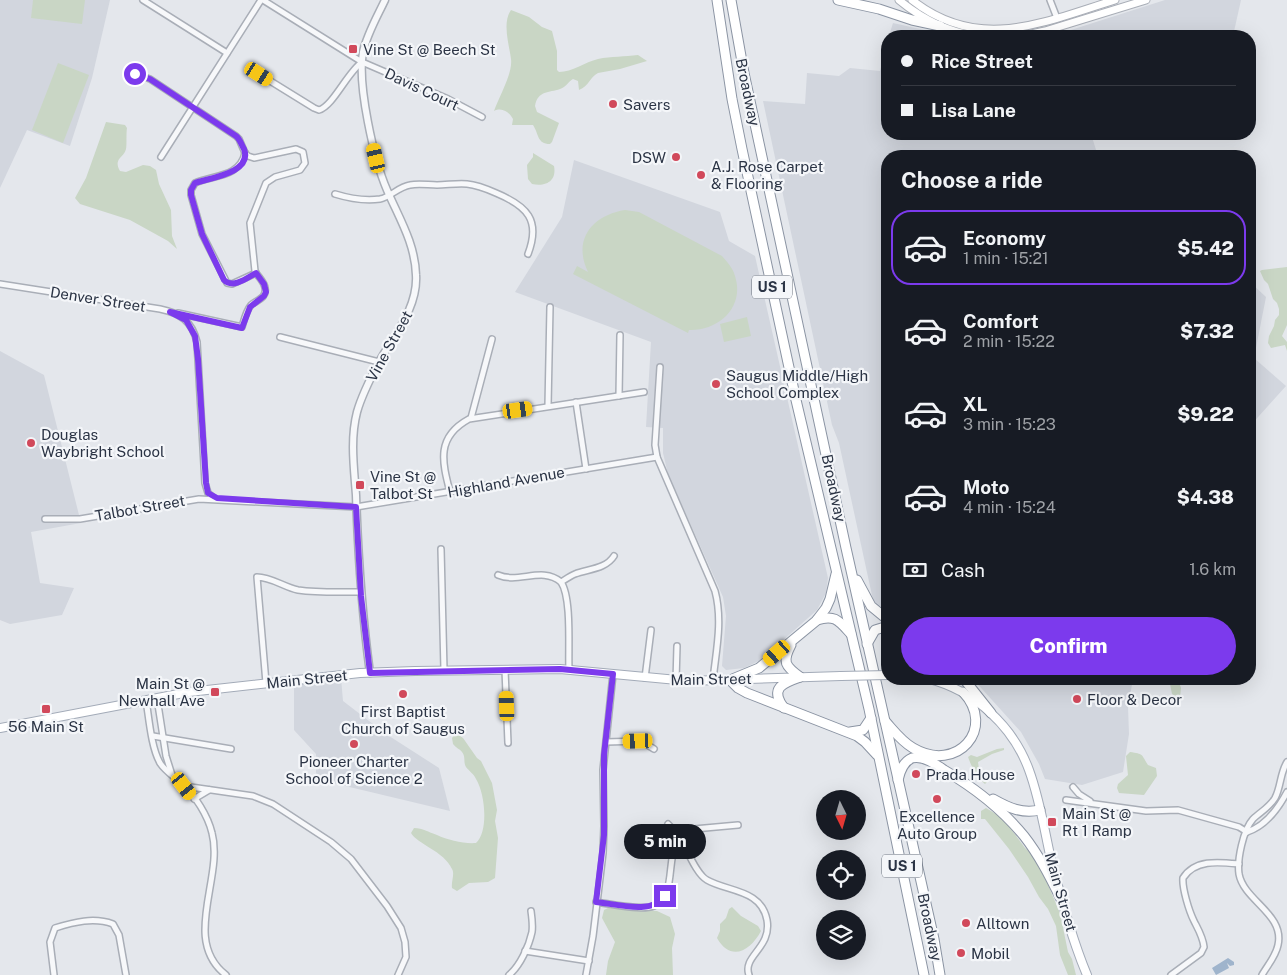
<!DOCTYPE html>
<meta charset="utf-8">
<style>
:root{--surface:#171b24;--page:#242831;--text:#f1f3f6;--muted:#9ea1a6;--line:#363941;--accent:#7c3aed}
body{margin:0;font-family:"Public Sans",sans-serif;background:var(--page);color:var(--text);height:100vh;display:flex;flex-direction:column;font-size:19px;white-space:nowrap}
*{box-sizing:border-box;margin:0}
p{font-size:16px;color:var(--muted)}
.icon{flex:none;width:28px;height:28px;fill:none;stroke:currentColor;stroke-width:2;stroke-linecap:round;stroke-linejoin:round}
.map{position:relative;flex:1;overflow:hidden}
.panel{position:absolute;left:881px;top:150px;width:375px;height:535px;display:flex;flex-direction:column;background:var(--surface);border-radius:20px;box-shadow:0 5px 20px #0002}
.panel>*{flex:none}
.banner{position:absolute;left:881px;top:30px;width:375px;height:110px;border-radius:20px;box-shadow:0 5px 20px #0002;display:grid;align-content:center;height:110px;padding:0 20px;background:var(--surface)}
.needle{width:32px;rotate:175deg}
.controls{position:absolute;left:816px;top:790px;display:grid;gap:10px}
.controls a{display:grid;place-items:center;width:50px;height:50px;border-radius:50%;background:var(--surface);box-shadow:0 5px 20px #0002;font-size:25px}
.end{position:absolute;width:22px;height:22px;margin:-11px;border:6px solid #7c3aed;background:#fff;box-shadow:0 0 0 2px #fff}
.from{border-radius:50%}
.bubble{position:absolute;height:35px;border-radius:18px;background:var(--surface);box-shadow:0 5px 20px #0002;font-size:16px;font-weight:800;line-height:35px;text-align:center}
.car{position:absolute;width:15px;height:30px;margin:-15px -8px;border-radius:6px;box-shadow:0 0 4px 1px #0007;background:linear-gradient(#f5c518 24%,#345 0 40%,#f5c518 0 76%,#345 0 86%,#f5c518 0)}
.banner b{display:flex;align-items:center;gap:18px;height:48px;font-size:19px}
.banner b+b{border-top:1px solid var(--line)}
.banner i{width:12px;height:12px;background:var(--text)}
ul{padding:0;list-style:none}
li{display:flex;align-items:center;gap:15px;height:75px;margin:0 10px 8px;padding:0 10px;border:2px solid transparent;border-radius:20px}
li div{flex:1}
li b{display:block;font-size:19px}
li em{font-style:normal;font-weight:800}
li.on{border-color:var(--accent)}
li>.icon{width:45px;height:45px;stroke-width:1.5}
h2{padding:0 20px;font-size:22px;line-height:60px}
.pay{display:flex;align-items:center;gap:12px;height:55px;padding:0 20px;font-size:19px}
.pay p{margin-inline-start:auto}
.cta{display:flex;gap:10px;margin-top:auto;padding:10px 20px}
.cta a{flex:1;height:58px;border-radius:30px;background:var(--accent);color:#fff;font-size:20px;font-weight:800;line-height:58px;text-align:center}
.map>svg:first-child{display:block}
.built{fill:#d2d6de}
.green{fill:#c9d6c5}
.water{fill:#9fb4cc}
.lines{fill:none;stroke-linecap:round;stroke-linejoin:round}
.minor-casing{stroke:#a9aeb7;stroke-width:8}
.tertiary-casing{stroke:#a9aeb7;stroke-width:9}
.secondary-casing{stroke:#a9aeb7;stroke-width:9}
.primary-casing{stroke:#a3abb8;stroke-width:10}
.trunk-casing{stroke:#8b94a3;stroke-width:11}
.minor{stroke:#f7f8fa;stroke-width:5}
.tertiary{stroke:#f7f8fa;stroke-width:6}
.secondary{stroke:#fff;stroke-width:7}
.primary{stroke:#fff;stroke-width:8}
.trunk{stroke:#fff;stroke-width:9}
.primary-bridge-casing{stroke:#a3abb8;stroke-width:10;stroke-linecap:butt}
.primary-bridge{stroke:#fff;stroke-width:8}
.route{stroke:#7c3aed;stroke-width:6}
.poi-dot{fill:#d1495b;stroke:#f4f6f9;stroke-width:2}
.labels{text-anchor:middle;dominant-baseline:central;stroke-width:4.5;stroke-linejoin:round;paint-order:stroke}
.shield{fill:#f4f6f9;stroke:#676e7b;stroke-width:1}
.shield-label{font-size:14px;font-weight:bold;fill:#2b3445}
.poi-label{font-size:15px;fill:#2b3445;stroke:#f4f6f9;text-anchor:start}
.street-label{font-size:15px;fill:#2b3445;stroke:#f4f6f9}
</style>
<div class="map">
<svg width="1287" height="975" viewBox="0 0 1287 975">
<rect width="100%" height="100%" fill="#e4e7ec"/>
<g class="built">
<polygon points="0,0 110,0 92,78 70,146 27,130 0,188"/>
<polygon points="1165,0 1241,0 1233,36 1052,36"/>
<polygon points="893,23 952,36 889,36"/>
<polygon points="887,44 888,134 1091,134 1098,156 888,156 887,612 873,600 839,443 832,425 763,101 805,104 807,73 839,76 850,68 880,71"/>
<polygon points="574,160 720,212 729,241 755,256 828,578 826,593 817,610 761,660 744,668 726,670 722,666 726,616 723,597 668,474 663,453 663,428 646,427 651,342 515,292 562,217"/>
<polygon points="1250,282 1266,297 1254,358 1286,386 1250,426"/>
<polygon points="0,351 44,375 81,523 31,532 40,583 74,588 62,615 10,624 0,620"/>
<polygon points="341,678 343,701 386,734 439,768 450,811 316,779 316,754 294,730 294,682"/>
<polygon points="973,679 1133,679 1128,707 1129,734 1123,772 1082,785 1045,779 1039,764 1021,732"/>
</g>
<g class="green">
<polygon points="33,0 85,0 82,24 31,18"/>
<path d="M 511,10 L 529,17 L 542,27 L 552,31 L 557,51 L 557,70 L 559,72 C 572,72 585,62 598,59 C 611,56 625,57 638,55 L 647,61 L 620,69 L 598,73 C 590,77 589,86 579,90 L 578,81 L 573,79 C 569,81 565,88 560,89 C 549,93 538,90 535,106 L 537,112 L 559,123 L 552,142 L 550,144 C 537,144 539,134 533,125 L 512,125 L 513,119 C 509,112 502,107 494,111 C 499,97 513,73 511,59 C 509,44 502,23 511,10 Z"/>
<polygon points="58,63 89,75 63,143 32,130"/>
<path d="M 106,122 L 125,125 L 127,128 C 126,133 127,146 126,149 C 124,158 113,158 120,171 L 126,172 L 143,165 L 150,166 L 156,170 L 159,184 L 171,210 L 172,236 L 177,249 L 168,241 L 130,220 L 80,204 L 75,198 L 86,178 Z"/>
<path d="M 533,153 L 554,166 C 557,181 546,187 532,184 L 528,179 L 527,165 L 533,157 Z"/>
<path d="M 625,210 L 639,212 L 722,256 C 727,262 733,268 735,276 C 745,307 719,331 689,330 L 688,333 L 573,274 L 577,266 L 588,272 C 572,239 593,215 625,210 Z"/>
<polygon points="1287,267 1287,325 1282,336 1287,342 1287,351 1285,345 1271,348 1268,343 1269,336 1274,326 1275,320 1279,315 1279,309 1277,303 1273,299 1268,284 1264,280 1260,271 1262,270"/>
<polygon points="747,317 751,336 724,342 720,324"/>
<polygon points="1163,679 1178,679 1181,688 1180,698 1177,699 1172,694 1170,684"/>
<path d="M 456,733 L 463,738 L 477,758 L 481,761 L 492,783 L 497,810 L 495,821 L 498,838 L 495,878 L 488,882 L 469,883 L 457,891 L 452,888 C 451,882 455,874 452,869 C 444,851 417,844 411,833 L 414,828 C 423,828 428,832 437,835 C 448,840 464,844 476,843 C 489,831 485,793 476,779 C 474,774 469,771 466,767 C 463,762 466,757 462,752 C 460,749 456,748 453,744 L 452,738 Z"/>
<path d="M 1004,748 L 1004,750 L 992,754 L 978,762 L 979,769 L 987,782 L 985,784 C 976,776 972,768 968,757 L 971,755 L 977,757 L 997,749 Z"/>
<path d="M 1130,752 C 1144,754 1141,754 1148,765 L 1156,768 L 1157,776 L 1144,795 L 1119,793 L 1117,788 L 1118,784 L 1128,775 L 1126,756 Z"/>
<polygon points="986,808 1001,817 1008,825 1025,848 1031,853 1043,873 1060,913 1068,952 1072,959 1076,975 1068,975 1060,955 1056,926 1048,909 1039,897 1028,877 1009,849 985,819 981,819 981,811"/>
<path d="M 732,907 L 741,916 L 758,926 L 761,931 C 751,950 731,963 717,938 L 720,931 L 720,924 L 726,918 L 729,909 Z"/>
<polygon points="608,908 657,911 670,917 675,934 672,948 673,975 606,975 608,961 615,942 602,918 604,910"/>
</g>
<polygon class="water" points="1228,958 1234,962 1234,965 1230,966 1227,963 1229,968 1216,975 1212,968"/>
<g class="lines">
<defs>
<g id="minor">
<polyline points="143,0 227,53"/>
<polyline points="263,0 362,62 448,99 482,117"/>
<polyline points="1050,0 1057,18"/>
<polyline points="135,74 150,79 236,136 239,139 245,153"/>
<path d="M 259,74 L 314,108 L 319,110 C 333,106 347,73 362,62"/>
<path d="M 245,153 C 240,177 214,175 195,183 L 191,190 L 191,195 L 202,234 L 227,283 L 232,284 L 256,273"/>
<polyline points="161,157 261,0"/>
<path d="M 335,194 C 348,198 365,201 380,199 C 391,197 398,187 410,185 C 419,183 428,185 437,185 C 447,185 457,183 467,184 C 478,185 487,189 496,193 C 527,206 541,220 528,254"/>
<path d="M 0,284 L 160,309 C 180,313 192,321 197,342 L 205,483 L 208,493 L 214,498"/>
<path d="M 178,313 L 242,327 C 244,320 246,311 251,305 C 257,300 267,298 265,288 C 264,281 258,277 255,271 L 250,223 L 266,183 L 275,177 L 300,170 L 305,163 L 303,152 L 296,149 L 254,158 L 248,156 L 245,153"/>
<polyline points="280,337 379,362"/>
<path d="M 660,367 L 655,445 L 657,457 L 715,591 C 723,621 716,651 713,680"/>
<polyline points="619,396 620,335"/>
<polyline points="576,402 586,469"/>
<polyline points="548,406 550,307"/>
<polyline points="471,418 492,339"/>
<path d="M 450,492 C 442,461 436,437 469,419 L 644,392"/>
<polyline points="45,519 80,519 199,499 356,507 657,457"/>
<polyline points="441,549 444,670"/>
<path d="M 498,575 C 519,584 542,566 561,582"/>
<polyline points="505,670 508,743"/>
<path d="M 569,670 C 568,650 572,598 561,582 C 566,579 570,576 575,574 C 588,569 606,569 614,556"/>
<polyline points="645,678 651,630"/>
<polyline points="676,681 677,646"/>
<path d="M 266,683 L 257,577 C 271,577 284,587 298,590 C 318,593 339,592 360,592"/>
<polyline points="157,698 166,756 172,775"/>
<path d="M 146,700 C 149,718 151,747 160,763 C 166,772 175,777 182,784 C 195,795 208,816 212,833 C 224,878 181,940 226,975"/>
<polyline points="153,736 231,749"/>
<polyline points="606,742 641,741 654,749"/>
<polyline points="184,786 253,796 273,804 331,842 351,859 387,906 401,928 405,942 406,957 398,975"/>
<polyline points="1073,787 1079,794 1090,801"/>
<polyline points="194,799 209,790"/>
<polyline points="1066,800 1146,811 1178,810 1239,827 1247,832"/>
<path d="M 668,824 C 672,828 677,833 680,838 C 687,849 696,874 707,880 C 728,892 761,889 767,920 C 772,948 742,956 749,975"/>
<path d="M 1247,832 C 1266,826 1278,809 1287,792"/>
<path d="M 596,902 C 611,904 641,911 654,906 C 683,894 657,837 694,829 L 738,825"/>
<polyline points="525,951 589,961"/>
<path d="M 54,975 L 50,942 L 55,928 C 74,922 94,917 113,924 L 119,935 L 126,975"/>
<path d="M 509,975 C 520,966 529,946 532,932 C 533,925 532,918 531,911"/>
<polyline points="586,975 593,936 603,853 604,826 603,770 613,674"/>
<path d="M 1171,975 L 1201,953 L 1204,947 C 1203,937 1198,929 1194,921 C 1189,911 1182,888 1183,878 C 1195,859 1219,862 1239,864"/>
<path d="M 1262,975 C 1267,966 1276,956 1278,945 C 1285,914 1244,901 1239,874 C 1237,860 1243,830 1253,819 C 1260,812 1269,808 1275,798 C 1281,787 1280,773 1287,762"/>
</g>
<path id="tertiary" d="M 370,673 C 362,614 358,555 356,495 C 354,468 350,439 357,412 C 362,394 371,377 380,360 C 395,334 418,307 416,275 C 415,243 399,218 387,190 C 374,160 357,84 363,52 C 367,34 377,17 385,0"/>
<g id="secondary">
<path d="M 899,0 C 922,19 945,31 975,36"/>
<path d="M 912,0 C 979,53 1044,22 1115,0"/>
<polyline points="1022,36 1045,31 1146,0"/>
</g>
<g id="primary">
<path d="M 929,679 C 975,691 1013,726 1029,770 C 1039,797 1044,827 1050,855 C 1060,895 1071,937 1087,975"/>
<polyline points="0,728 189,692 360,673 415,671 560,669 688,681 841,676"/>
</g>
<g id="trunk">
<polyline points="717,0 732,99 742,149 796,400 869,709 924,975"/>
<polyline points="731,0 744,73 846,548 934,939 940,975"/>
<polyline points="838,0 879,9 912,20 940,26"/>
<polyline points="836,574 830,599 826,608 816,621 759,668 730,680 738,688 747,693 857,736 865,742 877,755"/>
<polyline points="857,580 871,606 888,620"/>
<path d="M 817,620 C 835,614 839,621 851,634"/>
<polyline points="867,644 875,630 888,626"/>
<path d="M 791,645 C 782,662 785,666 800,677"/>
<polyline points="964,679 991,713"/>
<path d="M 784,708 C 769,688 783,683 800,677"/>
<path d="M 885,721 C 894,731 901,741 913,748 C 957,774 997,728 963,692"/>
<polyline points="850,732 863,730 871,718"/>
<path d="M 898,780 C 900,771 903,762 912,758 C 923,755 936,764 944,770 C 975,788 1001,808 1024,836 C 1039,855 1050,877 1061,899"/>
<path d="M 993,799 C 1009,808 1022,814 1040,810"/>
</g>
</defs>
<use href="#minor" class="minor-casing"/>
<use href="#tertiary" class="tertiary-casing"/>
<use href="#secondary" class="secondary-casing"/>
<use href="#primary" class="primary-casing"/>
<use href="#trunk" class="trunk-casing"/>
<use href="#minor" class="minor"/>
<use href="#tertiary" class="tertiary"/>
<use href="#secondary" class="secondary"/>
<use href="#primary" class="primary"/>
<use href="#trunk" class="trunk"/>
<defs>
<polyline id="primary-bridge" points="841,676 888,675"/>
</defs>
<use href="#primary-bridge" class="primary-bridge-casing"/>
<use href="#primary-bridge" class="primary-bridge"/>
</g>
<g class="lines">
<path class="route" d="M 135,74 L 150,79 L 236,136 C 240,139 241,144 244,149 C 253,173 209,178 195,183 L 191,190 L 191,195 L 202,234 L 224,280 C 233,289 247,278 256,273 L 264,284 L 266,292 L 264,296 L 250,307 L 242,328 L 170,312 L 186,320 L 195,336 L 198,359 L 206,483 L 208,493 L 217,498 L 356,507 L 361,596 L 370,673 L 560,669 L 613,674 L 604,755 L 604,835 L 596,902 C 616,904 653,915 665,896"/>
</g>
<g class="poi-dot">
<rect x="348" y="44" width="10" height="10" rx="2.5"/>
<circle cx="613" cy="104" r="5"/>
<circle cx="676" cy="157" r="5"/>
<circle cx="701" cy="175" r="5"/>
<circle cx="716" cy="384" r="5"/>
<circle cx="31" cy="443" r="5"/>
<rect x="355" y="480" width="10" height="10" rx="2.5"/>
<rect x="210" y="687" width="10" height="10" rx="2.5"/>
<circle cx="403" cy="694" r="5"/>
<circle cx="1077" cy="699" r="5"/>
<rect x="41" y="704" width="10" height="10" rx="2.5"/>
<circle cx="354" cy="744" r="5"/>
<circle cx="916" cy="774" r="5"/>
<circle cx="937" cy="799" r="5"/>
<rect x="1047" y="817" width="10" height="10" rx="2.5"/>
<circle cx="966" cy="923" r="5"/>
<circle cx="961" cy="953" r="5"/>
</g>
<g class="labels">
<g class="shield">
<rect x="752" y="275.5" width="40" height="23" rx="4"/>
<rect x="882" y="854.5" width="40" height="23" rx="4"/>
</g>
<g class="shield-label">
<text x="772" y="287">US 1</text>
<text x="902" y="866">US 1</text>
</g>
<g class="poi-label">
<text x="363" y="49">Vine St @ Beech St</text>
<text x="623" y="104">Savers</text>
<text x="666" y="157" text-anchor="end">DSW</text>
<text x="711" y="166">A.J. Rose Carpet<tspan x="711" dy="17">&amp; Flooring</tspan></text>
<text x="726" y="375">Saugus Middle/High<tspan x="726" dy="17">School Complex</tspan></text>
<text x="41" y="434">Douglas<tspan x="41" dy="17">Waybright School</tspan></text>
<text x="370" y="476">Vine St @<tspan x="370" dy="17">Talbot St</tspan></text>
<text x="205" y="683" text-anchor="end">Main St @<tspan x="205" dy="17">Newhall Ave</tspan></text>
<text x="1087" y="699">Floor &amp; Decor</text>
<text x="403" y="711" text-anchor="middle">First Baptist<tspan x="403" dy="17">Church of Saugus</tspan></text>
<text x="46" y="726" text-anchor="middle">56 Main St</text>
<text x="354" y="761" text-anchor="middle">Pioneer Charter<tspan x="354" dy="17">School of Science 2</tspan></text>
<text x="926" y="774">Prada House</text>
<text x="1062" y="813">Main St @<tspan x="1062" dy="17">Rt 1 Ramp</tspan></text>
<text x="937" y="816" text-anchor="middle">Excellence<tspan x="937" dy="17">Auto Group</tspan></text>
<text x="976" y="923">Alltown</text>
<text x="971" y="953">Mobil</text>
</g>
<g class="street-label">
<text transform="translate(422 89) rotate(25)">Davis Court</text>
<text transform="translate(748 92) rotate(78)">Broadway</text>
<text transform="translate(98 299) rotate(9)">Denver Street</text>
<text transform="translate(389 346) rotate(-61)">Vine Street</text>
<text transform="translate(506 482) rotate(-10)">Highland Avenue</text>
<text transform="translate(834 488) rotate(78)">Broadway</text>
<text transform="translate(140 508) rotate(-10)">Talbot Street</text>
<text transform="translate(307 679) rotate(-6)">Main Street</text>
<text transform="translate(711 679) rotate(-1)">Main Street</text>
<text transform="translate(1061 892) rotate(74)">Main Street</text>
<text transform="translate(930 927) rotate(78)">Broadway</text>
</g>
</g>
</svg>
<div class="controls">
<a><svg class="needle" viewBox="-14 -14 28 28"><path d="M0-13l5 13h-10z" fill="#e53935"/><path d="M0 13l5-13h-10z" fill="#9ea1a6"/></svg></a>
<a><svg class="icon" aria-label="locate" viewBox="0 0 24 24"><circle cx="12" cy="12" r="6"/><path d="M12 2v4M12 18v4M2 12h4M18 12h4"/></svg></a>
<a><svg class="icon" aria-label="layers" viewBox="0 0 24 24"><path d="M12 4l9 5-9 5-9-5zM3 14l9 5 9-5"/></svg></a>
</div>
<i class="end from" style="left:135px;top:74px"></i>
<i class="end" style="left:665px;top:896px"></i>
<div class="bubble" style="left:624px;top:824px;width:82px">5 min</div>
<i class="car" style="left:259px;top:74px;rotate:122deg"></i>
<i class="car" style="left:376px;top:158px;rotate:347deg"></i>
<i class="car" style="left:518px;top:410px;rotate:82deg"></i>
<i class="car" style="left:777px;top:653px;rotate:229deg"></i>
<i class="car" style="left:507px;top:706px;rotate:358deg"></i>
<i class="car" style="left:638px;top:741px;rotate:268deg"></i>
<i class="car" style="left:184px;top:786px;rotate:143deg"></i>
<div class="banner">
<b><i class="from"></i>Rice Street</b>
<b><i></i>Lisa Lane</b>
</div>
<section class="panel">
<h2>Choose a ride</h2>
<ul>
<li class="on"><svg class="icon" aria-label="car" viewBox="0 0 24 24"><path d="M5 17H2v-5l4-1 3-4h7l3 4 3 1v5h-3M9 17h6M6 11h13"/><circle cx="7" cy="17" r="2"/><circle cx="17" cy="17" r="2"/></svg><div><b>Economy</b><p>1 min · 15:21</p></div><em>$5.42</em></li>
<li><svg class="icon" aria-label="car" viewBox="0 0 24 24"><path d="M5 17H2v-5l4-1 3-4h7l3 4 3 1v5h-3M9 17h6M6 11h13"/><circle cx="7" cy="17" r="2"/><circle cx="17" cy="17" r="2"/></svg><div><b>Comfort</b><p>2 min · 15:22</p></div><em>$7.32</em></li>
<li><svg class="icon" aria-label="car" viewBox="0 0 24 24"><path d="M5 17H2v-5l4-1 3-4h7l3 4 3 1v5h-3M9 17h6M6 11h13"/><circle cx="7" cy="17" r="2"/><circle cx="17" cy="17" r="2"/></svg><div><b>XL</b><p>3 min · 15:23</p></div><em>$9.22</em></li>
<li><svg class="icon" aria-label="car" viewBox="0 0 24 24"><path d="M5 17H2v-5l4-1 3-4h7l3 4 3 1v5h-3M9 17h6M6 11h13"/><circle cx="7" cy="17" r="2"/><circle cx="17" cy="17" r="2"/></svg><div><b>Moto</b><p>4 min · 15:24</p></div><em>$4.38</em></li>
</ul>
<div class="pay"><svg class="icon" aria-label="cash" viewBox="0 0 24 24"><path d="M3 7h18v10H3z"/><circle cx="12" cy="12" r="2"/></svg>Cash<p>1.6 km</p></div>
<div class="cta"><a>Confirm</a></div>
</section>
</div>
